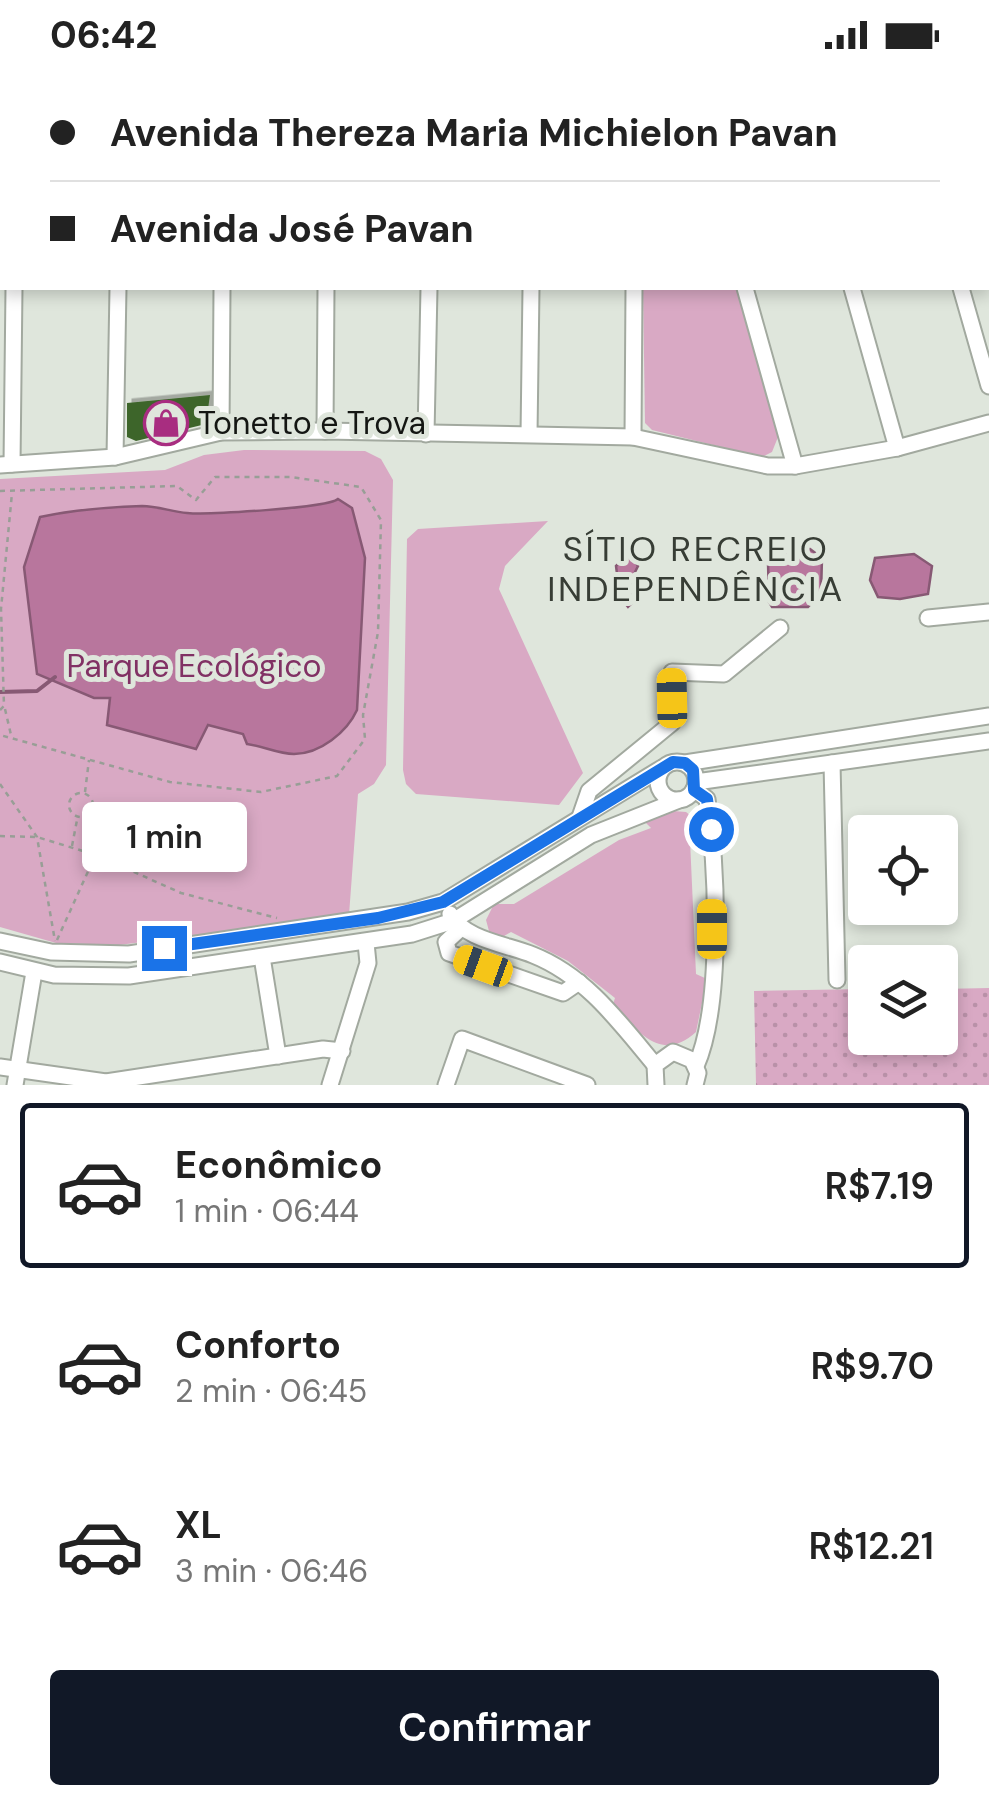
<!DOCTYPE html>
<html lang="pt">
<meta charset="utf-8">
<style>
:root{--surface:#fff;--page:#f2f2f2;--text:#222;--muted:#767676;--line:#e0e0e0;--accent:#111827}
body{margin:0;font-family:"DM Sans",sans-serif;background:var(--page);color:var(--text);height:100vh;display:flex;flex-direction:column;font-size:38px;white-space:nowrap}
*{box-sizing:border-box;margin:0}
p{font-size:32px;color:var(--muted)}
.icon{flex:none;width:55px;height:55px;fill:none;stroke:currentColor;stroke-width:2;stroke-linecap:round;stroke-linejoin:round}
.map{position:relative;height:1015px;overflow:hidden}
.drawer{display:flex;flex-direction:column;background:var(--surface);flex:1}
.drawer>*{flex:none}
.banner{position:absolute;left:0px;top:0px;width:990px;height:220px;box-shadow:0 5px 15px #0003;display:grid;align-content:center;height:220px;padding:0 50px;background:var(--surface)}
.buttons{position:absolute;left:848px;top:745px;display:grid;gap:20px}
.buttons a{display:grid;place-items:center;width:110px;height:110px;border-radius:10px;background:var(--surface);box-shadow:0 5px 15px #0003;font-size:50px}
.end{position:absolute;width:45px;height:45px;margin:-22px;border:12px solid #1a73e8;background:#fff;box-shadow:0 0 0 5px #fff}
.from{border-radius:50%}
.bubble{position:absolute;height:70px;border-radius:10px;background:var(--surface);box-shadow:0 5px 15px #0003;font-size:32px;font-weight:600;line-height:70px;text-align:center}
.car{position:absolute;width:30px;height:60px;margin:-30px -15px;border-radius:12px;box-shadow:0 0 8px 2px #0007;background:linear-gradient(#f5c518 24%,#345 0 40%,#f5c518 0 76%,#345 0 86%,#f5c518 0)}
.banner b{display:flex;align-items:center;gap:35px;height:95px;font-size:38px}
.banner b+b{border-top:2px solid var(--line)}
.banner i{width:25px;height:25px;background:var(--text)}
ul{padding:18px 0 0;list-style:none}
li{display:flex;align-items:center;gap:30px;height:165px;margin:0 20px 15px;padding:0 30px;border:5px solid transparent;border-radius:10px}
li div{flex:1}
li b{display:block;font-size:38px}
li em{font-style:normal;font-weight:600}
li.current{border-color:var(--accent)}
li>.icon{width:90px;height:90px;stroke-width:1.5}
.button{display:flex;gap:20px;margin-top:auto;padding:20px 50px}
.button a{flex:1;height:115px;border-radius:10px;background:var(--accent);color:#fff;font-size:40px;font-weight:600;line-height:115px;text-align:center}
.status{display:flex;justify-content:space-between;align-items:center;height:70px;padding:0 50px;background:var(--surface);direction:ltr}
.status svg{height:28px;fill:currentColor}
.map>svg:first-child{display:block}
.grass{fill:url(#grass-dots)}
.park{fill:#d9a9c4}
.water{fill:#b8769d;stroke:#875974;stroke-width:2.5}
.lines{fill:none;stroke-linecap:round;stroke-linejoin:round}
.stream{stroke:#875974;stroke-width:4}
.building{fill:#3e652c;filter:url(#shadow)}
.minor-casing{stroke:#a2a99f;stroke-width:19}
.path{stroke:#989e96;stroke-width:2.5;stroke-dasharray:5 5;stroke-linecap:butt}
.minor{stroke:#fff;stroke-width:15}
.route{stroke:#1a73e8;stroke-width:12}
.labels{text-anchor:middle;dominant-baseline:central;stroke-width:10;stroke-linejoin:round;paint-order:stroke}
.poi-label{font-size:32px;fill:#141613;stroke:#dfe6dc;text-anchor:start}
.park-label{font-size:32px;fill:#813164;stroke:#dfe6dc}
.neighbourhood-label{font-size:35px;letter-spacing:2.5px;fill:#373d35;stroke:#dfe6dc}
</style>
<div class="status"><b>06:42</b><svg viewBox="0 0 49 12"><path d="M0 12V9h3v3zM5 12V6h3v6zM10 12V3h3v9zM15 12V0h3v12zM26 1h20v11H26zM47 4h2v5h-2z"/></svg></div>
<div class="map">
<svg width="989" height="1015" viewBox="0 0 989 1015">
<defs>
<pattern id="grass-dots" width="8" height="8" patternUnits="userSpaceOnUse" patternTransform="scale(2.5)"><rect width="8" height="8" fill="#d9a9c4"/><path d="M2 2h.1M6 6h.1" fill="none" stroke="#b991a8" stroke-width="1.8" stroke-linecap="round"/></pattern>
<filter id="shadow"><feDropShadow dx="4.5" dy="-4.5" stdDeviation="0" flood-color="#0004"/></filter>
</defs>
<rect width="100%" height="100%" fill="#dfe6dc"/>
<polygon class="grass" points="989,918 989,1015 756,1015 754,921 865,919 865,968 940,968 940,919"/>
<g class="park">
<polygon points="643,218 736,218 778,367 772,382 762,387 652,360 645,353"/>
<polygon points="244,380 365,381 381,389 393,410 386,695 374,714 358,724 349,845 119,875 56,873 0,857 0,409 165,400 204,385"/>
<polygon points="548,451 505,496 499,519 583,703 559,735 416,724 406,714 403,700 407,469 418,459"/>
<path d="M 673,741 L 686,742 L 696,750 L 698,773 L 690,770 L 696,904 L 707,909 L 696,962 C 661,994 637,961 613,934 L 615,928 L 568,891 L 511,862 L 499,869 L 489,861 L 486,850 L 494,834 L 514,834 L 619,770 L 651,758 L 643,750 Z"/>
</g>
<g class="water">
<path d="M 338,429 L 352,438 L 365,488 L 357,640 C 347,662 320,684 294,684 C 278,684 263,676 247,674 L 243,664 L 208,655 L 196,679 L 107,655 L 110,628 L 94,628 L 37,604 L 24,497 L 40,447 C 73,440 109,437 142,436 C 158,436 172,442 187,443 C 206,445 328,438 338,429 Z"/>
<polygon points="786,478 810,479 822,488 821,523 808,537 772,537 769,532 768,492"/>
<polygon points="629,483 638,496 631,510 633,532 628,537 620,527 616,496"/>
<polygon points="914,484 932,496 928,524 900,529 878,527 870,510 875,488"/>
</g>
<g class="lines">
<polyline class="stream" points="0,622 37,621 55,607"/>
</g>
<polygon class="building" points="210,325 206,354 136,371 127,367 127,333"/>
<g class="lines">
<defs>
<g id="minor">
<polyline points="11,0 11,2"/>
<polyline points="899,0 900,2"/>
<polyline points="121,2 121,0"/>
<polyline points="224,2 224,0"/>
<polyline points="329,2 329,0"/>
<polyline points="637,2 637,0"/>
<polyline points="988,11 989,10"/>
<polyline points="0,98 2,98"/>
<polyline points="745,218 795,396"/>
<polyline points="852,218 897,378"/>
<polyline points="961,218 989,316"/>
<polyline points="325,361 326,218"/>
<polyline points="221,362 222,218"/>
<polyline points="426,364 429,218"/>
<polyline points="529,364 531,218"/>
<polyline points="633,367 634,218"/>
<polyline points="115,387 118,218"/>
<polyline points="12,394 14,218"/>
<polyline points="0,395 115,387 221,362 325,361 633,367 768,396 795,396 897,378 989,353"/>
<polyline points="928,548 989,542"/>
<circle cx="677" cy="711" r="19"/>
<polyline points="685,693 989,646"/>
<polyline points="832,693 837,910"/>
<polyline points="696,712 989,671"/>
<path d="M 694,719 L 707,729 C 717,796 723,935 696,996"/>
<polyline points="580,747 589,721 672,653 672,602 724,604 780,558"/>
<path d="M 450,844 C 465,870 506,874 533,885 C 586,906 620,953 655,995"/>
<polyline points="460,859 446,872 449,883 563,923 579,912"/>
<polyline points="0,871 51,882 129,884 408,842 443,832 662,698"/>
<polyline points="262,887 278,986"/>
<polyline points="0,892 54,905 129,906 412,864 453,851 591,765 679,730"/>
<polyline points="0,997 106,1012 323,979 342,981"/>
<polyline points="15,1015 34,902"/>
<polyline points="330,1015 368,893 366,873"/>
<polyline points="446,1015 462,969 587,1015"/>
<polyline points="656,1015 655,995 673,982 692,990 698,1003 695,1015"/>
</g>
</defs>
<use href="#minor" class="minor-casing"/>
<g class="path">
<polyline points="0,421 177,416 196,430 215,407 291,407 361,417 381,450 378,562 363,645 365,669 337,706 261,722 170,712 0,665"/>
<polyline points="5,639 11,665"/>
<polyline points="0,640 4,636 1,539 12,423"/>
<polyline points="0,714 37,767 55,871"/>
<polyline points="85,722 89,690"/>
<circle cx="81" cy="735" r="12"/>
<polyline points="0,766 37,767 96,785 181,823 277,848"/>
<polyline points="72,776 77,750"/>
<polyline points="57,870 95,786"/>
</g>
<use href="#minor" class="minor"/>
</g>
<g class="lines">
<polyline class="route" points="164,878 378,848 443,832 673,692 685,693 693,700 694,720 707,729 711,759"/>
</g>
<defs>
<symbol id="shop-ring" viewBox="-11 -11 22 22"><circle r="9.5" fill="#dfe6dc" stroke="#a82d80" stroke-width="1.5"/><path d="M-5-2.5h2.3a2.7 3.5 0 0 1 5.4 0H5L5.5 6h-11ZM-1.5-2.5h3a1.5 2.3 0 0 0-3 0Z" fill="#a82d80"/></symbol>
</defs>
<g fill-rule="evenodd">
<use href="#shop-ring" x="141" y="328" width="50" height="50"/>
</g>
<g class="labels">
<g class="poi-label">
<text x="198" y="353">Tonetto e Trova</text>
</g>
<g class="park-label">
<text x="194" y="596">Parque Ecológico</text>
</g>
<g class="neighbourhood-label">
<text x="696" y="479">SÍTIO RECREIO<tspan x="696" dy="40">INDEPENDÊNCIA</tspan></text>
</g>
</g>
</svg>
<div class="buttons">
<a><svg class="icon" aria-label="locate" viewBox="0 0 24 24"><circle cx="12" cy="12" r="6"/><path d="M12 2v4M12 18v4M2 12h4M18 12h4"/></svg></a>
<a><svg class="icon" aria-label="layers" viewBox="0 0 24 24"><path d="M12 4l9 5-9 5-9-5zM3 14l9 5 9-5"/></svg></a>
</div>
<i class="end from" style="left:711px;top:759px"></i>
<i class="end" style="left:164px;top:878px"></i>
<div class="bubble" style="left:82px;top:732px;width:165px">1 min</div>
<i class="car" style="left:672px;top:628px;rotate:359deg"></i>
<i class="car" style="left:712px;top:859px;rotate:0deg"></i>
<i class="car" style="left:483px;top:896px;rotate:290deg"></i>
<div class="banner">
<b><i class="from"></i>Avenida Thereza Maria Michielon Pavan</b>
<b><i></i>Avenida José Pavan</b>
</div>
</div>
<section class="drawer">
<ul>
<li class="current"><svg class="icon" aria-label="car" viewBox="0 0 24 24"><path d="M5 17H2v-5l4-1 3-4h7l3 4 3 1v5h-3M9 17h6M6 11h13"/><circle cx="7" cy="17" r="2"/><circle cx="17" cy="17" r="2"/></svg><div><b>Econômico</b><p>1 min · 06:44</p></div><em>R$7.19</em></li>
<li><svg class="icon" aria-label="car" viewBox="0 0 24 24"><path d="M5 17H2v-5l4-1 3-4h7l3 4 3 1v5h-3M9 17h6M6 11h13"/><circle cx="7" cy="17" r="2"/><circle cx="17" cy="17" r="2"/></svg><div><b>Conforto</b><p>2 min · 06:45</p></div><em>R$9.70</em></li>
<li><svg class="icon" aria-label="car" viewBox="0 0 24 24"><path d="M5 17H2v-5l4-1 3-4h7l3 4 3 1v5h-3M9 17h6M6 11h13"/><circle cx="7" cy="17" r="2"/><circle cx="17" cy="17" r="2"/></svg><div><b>XL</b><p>3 min · 06:46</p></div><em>R$12.21</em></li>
</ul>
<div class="button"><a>Confirmar</a></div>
</section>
